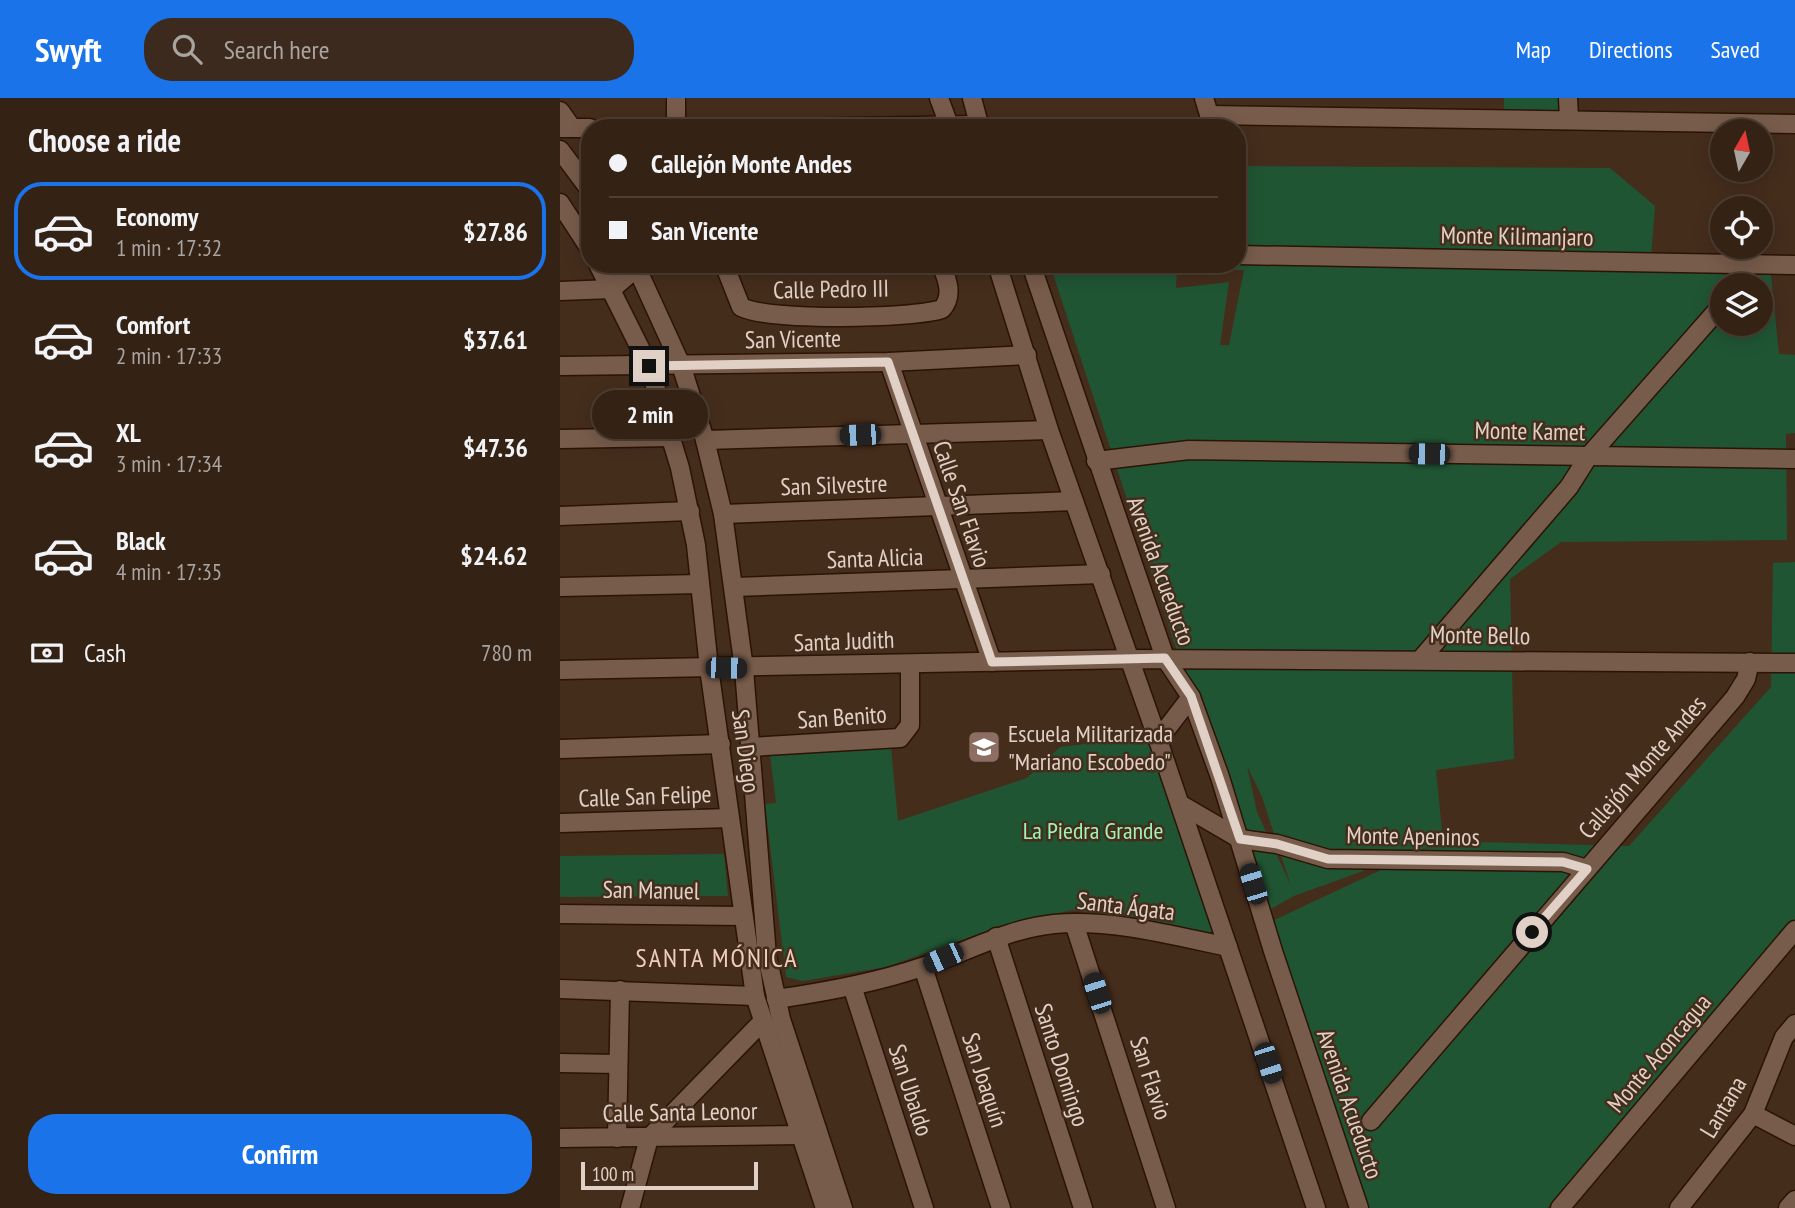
<!DOCTYPE html>
<meta charset="utf-8">
<style>
:root{--surface:#342215;--page:#3c2a1e;--text:#f1f3f6;--muted:#a9a4a0;--line:#4e3f34;--accent:#1a73e8}
body{margin:0;font-family:"PT Sans Narrow",sans-serif;background:var(--page);color:var(--text);height:100vh;display:flex;flex-direction:column;font-size:26px;white-space:nowrap}
*{box-sizing:border-box;margin:0}
p{font-size:23px;color:var(--muted)}
.icon{flex:none;width:38px;height:38px;fill:none;stroke:currentColor;stroke-width:2;stroke-linecap:round;stroke-linejoin:round}
.map{position:relative;flex:1;overflow:hidden}
.sheet{display:flex;flex-direction:column;background:var(--surface);width:560px}
.sheet>*{flex:none}
.banner{position:absolute;left:21px;top:21px;width:665px;height:154px;border-radius:28px;box-shadow:0 4px 18px #0003,0 0 0 2px var(--line);display:grid;align-content:center;height:154px;padding:0 28px;background:var(--surface)}
.needle{width:46px;rotate:9deg}
.tools{position:absolute;left:1150px;top:21px;display:grid;gap:14px}
.tools a{display:grid;place-items:center;width:63px;height:63px;border-radius:50%;background:var(--surface);box-shadow:0 4px 18px #0003,0 0 0 2px var(--line);font-size:35px}
.scale{position:absolute;left:21px;bottom:18px;width:177px;box-sizing:border-box;padding-left:7px;border:4px solid #e1d0c6;border-top:0;font-size:19px;line-height:24px;white-space:nowrap;color:#e1d0c6;-webkit-text-stroke:5px #452d1c;paint-order:stroke}
.end{position:absolute;width:32px;height:32px;margin:-16px;border:9px solid #e1d0c6;background:#111;box-shadow:0 0 0 4px #111}
.from{border-radius:50%}
.bubble{position:absolute;height:49px;border-radius:24px;background:var(--surface);box-shadow:0 4px 18px #0003,0 0 0 2px var(--line);font-size:23px;font-weight:800;line-height:49px;text-align:center}
.car{position:absolute;width:21px;height:42px;margin:-21px -10px;border-radius:9px;box-shadow:0 0 5px 2px #0007;background:linear-gradient(#222 24%,#8ab4d8 0 40%,#222 0 76%,#8ab4d8 0 86%,#222 0)}
.banner b{display:flex;align-items:center;gap:24px;height:66px;font-size:26px}
.banner b+b{border-top:2px solid var(--line)}
.banner i{width:18px;height:18px;background:var(--text)}
ul{padding:0;list-style:none}
li{display:flex;align-items:center;gap:21px;height:98px;margin:0 14px 10px;padding:0 14px;border:4px solid transparent;border-radius:28px}
li div{flex:1}
li b{display:block;font-size:26px}
li em{font-style:normal;font-weight:800}
li.on{border-color:var(--accent)}
li>.icon{width:63px;height:63px;stroke-width:1.5}
h2{padding:0 28px;font-size:32px;line-height:84px}
.pay{display:flex;align-items:center;gap:18px;height:77px;padding:0 28px;font-size:26px}
.pay p{margin-inline-start:auto}
.primary-button{display:flex;gap:14px;margin-top:auto;padding:14px 28px}
.primary-button a{flex:1;height:80px;border-radius:28px;background:var(--accent);color:#fff;font-size:28px;font-weight:800;line-height:80px;text-align:center}
header{display:flex;align-items:center;gap:42px;box-sizing:border-box;height:98px;padding:0 35px;background:var(--accent);color:#fff}
header strong{font-size:33px}
nav{display:flex;gap:38px;margin-inline-start:auto;font-size:24px}
.search{width:490px;height:63px;background:var(--page);display:flex;align-items:center;gap:18px;box-sizing:border-box;padding:0 24px;border-radius:28px;color:var(--muted);font-size:26px}
main{display:flex;flex:1;min-height:0}
.map>svg:first-child{display:block}
.green{fill:#205534;fill-rule:evenodd}
.lines{fill:none;stroke-linecap:round;stroke-linejoin:round}
.minor-casing{stroke:#2b1405;stroke-width:21}
.minor{stroke:#785c4b;stroke-width:18}
.route{stroke:#e1d0c6;stroke-width:9}
.labels{text-anchor:middle;dominant-baseline:central;stroke-width:5;stroke-linejoin:round;paint-order:stroke}
.street-label{font-size:24px;fill:#e1d0c6;stroke:#452d1c}
.poi-label{font-size:24px;fill:#e1d0c6;stroke:#452d1c;text-anchor:start}
.park-label{font-size:24px;fill:#9ff3b8;stroke:#452d1c}
.neighbourhood-label{font-size:26px;letter-spacing:2px;fill:#efcfbb;stroke:#452d1c}
</style>
<header>
<strong>Swyft</strong>
<div class="search"><svg class="icon" aria-label="search" viewBox="0 0 24 24"><circle cx="10" cy="10" r="6"/><path d="M15 15l6 6"/></svg>Search here</div>
<nav><a>Map</a><a>Directions</a><a>Saved</a></nav>
</header>
<main>
<section class="sheet">
<h2>Choose a ride</h2>
<ul>
<li class="on"><svg class="icon" aria-label="car" viewBox="0 0 24 24"><path d="M5 17H2v-5l4-1 3-4h7l3 4 3 1v5h-3M9 17h6M6 11h13"/><circle cx="7" cy="17" r="2"/><circle cx="17" cy="17" r="2"/></svg><div><b>Economy</b><p>1 min · 17:32</p></div><em>$27.86</em></li>
<li><svg class="icon" aria-label="car" viewBox="0 0 24 24"><path d="M5 17H2v-5l4-1 3-4h7l3 4 3 1v5h-3M9 17h6M6 11h13"/><circle cx="7" cy="17" r="2"/><circle cx="17" cy="17" r="2"/></svg><div><b>Comfort</b><p>2 min · 17:33</p></div><em>$37.61</em></li>
<li><svg class="icon" aria-label="car" viewBox="0 0 24 24"><path d="M5 17H2v-5l4-1 3-4h7l3 4 3 1v5h-3M9 17h6M6 11h13"/><circle cx="7" cy="17" r="2"/><circle cx="17" cy="17" r="2"/></svg><div><b>XL</b><p>3 min · 17:34</p></div><em>$47.36</em></li>
<li><svg class="icon" aria-label="car" viewBox="0 0 24 24"><path d="M5 17H2v-5l4-1 3-4h7l3 4 3 1v5h-3M9 17h6M6 11h13"/><circle cx="7" cy="17" r="2"/><circle cx="17" cy="17" r="2"/></svg><div><b>Black</b><p>4 min · 17:35</p></div><em>$24.62</em></li>
</ul>
<div class="pay"><svg class="icon" aria-label="cash" viewBox="0 0 24 24"><path d="M3 7h18v10H3z"/><circle cx="12" cy="12" r="2"/></svg>Cash<p>780 m</p></div>
<div class="primary-button"><a>Confirm</a></div>
</section>
<div class="map">
<svg width="1235" height="1110" viewBox="0 0 1235 1110">
<rect width="100%" height="100%" fill="#452d1c"/>
<g class="green">
<polygon points="944,0 1000,0 1000,13 994,17 949,14 944,11"/>
<path d="M 677,68 L 1050,70 L 1095,108 L 1090,173 L 1211,177 L 1219,256 L 1235,257 L 1235,335 L 1226,336 L 1227,442 L 1001,444 L 950,481 L 954,661 L 876,672 L 883,743 L 1069,748 L 1211,589 L 1213,465 L 1235,464 L 1235,823 L 987,1110 L 808,1110 L 710,824 L 872,748 L 734,798 L 703,815 L 495,182 L 491,166 L 677,166 ZM 617,172 L 684,172 L 669,247 L 660,247 L 669,184 L 616,190 ZM 1162,187 L 1200,187 L 1200,226 L 1162,226 ZM 687,668 L 702,699 L 731,788 L 697,714 Z"/>
<polygon points="591,638 653,831 650,836 512,812 438,829 326,869 243,883 226,879 205,706 216,705 210,656 331,650 338,723 467,680 500,649"/>
<polygon points="164,756 168,798 0,799 0,758"/>
</g>
<g class="lines">
<defs>
<g id="minor">
<polyline points="116,0 116,30"/>
<polyline points="379,0 390,30"/>
<polyline points="412,0 420,30"/>
<polyline points="644,0 653,30"/>
<polyline points="1008,0 1009,20"/>
<polyline points="0,13 12,30"/>
<polyline points="649,17 1235,26"/>
<polyline points="0,30 30,30"/>
<polyline points="229,30 419,27"/>
<polyline points="0,52 30,92"/>
<polyline points="0,105 30,151"/>
<polyline points="677,157 1235,167"/>
<polyline points="38,166 89,268 120,370 136,447 149,570 195,898 265,1110"/>
<polyline points="75,166 121,267 145,342 163,416 184,571 207,858 221,921 283,1110"/>
<path d="M 164,166 L 181,209 C 208,223 352,221 382,211 C 394,197 387,181 381,166"/>
<polyline points="437,166 489,332 598,642 756,1110"/>
<polyline points="471,166 605,560 631,599 660,679 713,853 799,1110"/>
<polyline points="1179,187 1188,167"/>
<polyline points="0,193 52,191 81,166"/>
<polyline points="329,264 432,564"/>
<polyline points="0,268 329,264 467,257"/>
<polyline points="0,341 112,339"/>
<polyline points="145,342 489,332"/>
<polyline points="536,363 629,352 1235,361"/>
<polyline points="163,416 514,403"/>
<polyline points="0,418 130,413"/>
<polyline points="0,489 140,486"/>
<polyline points="175,489 541,476"/>
<polyline points="861,561 1009,389 1028,359 1162,207"/>
<polyline points="0,572 570,561 1235,565"/>
<polyline points="598,642 631,599"/>
<polyline points="190,649 340,640 350,627 350,566"/>
<polyline points="0,651 161,646"/>
<polyline points="620,706 680,741 717,746 768,761 1003,764 1027,771"/>
<polyline points="0,725 170,720"/>
<polyline points="0,816 182,818"/>
<polyline points="514,825 606,1110"/>
<polyline points="436,839 523,1110"/>
<polyline points="363,869 441,1110"/>
<polyline points="292,888 364,1110"/>
<polyline points="0,891 195,898"/>
<path d="M 216,901 C 265,894 315,885 362,869 C 407,854 446,831 494,826 C 553,821 611,837 668,849"/>
<polyline points="0,965 58,966"/>
<polyline points="1193,1016 1235,1038"/>
<polyline points="811,1023 1175,599 1186,581 1190,564"/>
<polyline points="0,1040 241,1037"/>
<polyline points="57,1040 60,892"/>
<polyline points="70,1110 89,1040 202,924"/>
<polyline points="1000,1110 1235,832"/>
<polyline points="1119,1110 1193,1016 1224,939 1235,926"/>
<polyline points="1228,1110 1235,1102"/>
</g>
</defs>
<use href="#minor" class="minor-casing"/>
<use href="#minor" class="minor"/>
</g>
<g class="lines">
<polyline class="route" points="89,268 328,264 432,564 605,560 631,598 680,741 717,746 768,761 1003,764 1027,771 972,834"/>
</g>
<defs>
<symbol id="school-square" viewBox="-11 -11 22 22"><rect x="-9" y="-9" width="18" height="18" rx="4" fill="#8d6e63" stroke="#452d1c"/><path d="M0-5L7-2L0 1L-7-2ZM-4 1L0 2.5L4 1V4Q0 6-4 4Z" fill="#fff"/></symbol>
</defs>
<g fill-rule="evenodd">
<use href="#school-square" x="405" y="630" width="38" height="38"/>
</g>
<g class="labels">
<g class="street-label">
<text transform="translate(957 138) rotate(1)">Monte Kilimanjaro</text>
<text transform="translate(271 191) rotate(-1)">Calle Pedro III</text>
<text transform="translate(233 241) rotate(-1)">San Vicente</text>
<text transform="translate(970 333) rotate(1)">Monte Kamet</text>
<text transform="translate(274 387) rotate(-2)">San Silvestre</text>
<text transform="translate(402 406) rotate(71)">Calle San Flavio</text>
<text transform="translate(315 460) rotate(-2)">Santa Alicia</text>
<text transform="translate(601 473) rotate(70)">Avenida Acueducto</text>
<text transform="translate(920 537) rotate(1)">Monte Bello</text>
<text transform="translate(284 543) rotate(-2)">Santa Judith</text>
<text transform="translate(282 619) rotate(-4)">San Benito</text>
<text transform="translate(186 653) rotate(82)">San Diego</text>
<text transform="translate(1082 669) rotate(-49)">Callejón Monte Andes</text>
<text transform="translate(85 698) rotate(-2)">Calle San Felipe</text>
<text transform="translate(853 738) rotate(1)">Monte Apeninos</text>
<text transform="translate(91 792) rotate(1)">San Manuel</text>
<text transform="translate(566 808) rotate(7)">Santa Ágata</text>
<text transform="translate(1099 955) rotate(-50)">Monte Aconcagua</text>
<text transform="translate(502 967) rotate(72)">Santo Domingo</text>
<text transform="translate(591 980) rotate(72)">San Flavio</text>
<text transform="translate(425 982) rotate(72)">San Joaquín</text>
<text transform="translate(351 992) rotate(72)">San Ubaldo</text>
<text transform="translate(790 1006) rotate(71)">Avenida Acueducto</text>
<text transform="translate(1163 1009) rotate(-59)">Lantana</text>
<text transform="translate(120 1014) rotate(-1)">Calle Santa Leonor</text>
</g>
<g class="poi-label">
<text x="448" y="635">Escuela Militarizada<tspan x="448" dy="28">"Mariano Escobedo"</tspan></text>
</g>
<g class="park-label">
<text x="533" y="732">La Piedra Grande</text>
</g>
<g class="neighbourhood-label">
<text x="157" y="859">SANTA MÓNICA</text>
</g>
</g>
</svg>
<div class="tools">
<a><svg class="needle" viewBox="-14 -14 28 28"><path d="M0-13l5 13h-10z" fill="#e53935"/><path d="M0 13l5-13h-10z" fill="#a9a4a0"/></svg></a>
<a><svg class="icon" aria-label="locate" viewBox="0 0 24 24"><circle cx="12" cy="12" r="6"/><path d="M12 2v4M12 18v4M2 12h4M18 12h4"/></svg></a>
<a><svg class="icon" aria-label="layers" viewBox="0 0 24 24"><path d="M12 4l9 5-9 5-9-5zM3 14l9 5 9-5"/></svg></a>
</div>
<div class="scale">100 m</div>
<i class="end from" style="left:972px;top:834px"></i>
<i class="end" style="left:89px;top:268px"></i>
<div class="bubble" style="left:32px;top:292px;width:116px">2 min</div>
<i class="car" style="left:300px;top:337px;rotate:268deg"></i>
<i class="car" style="left:869px;top:356px;rotate:271deg"></i>
<i class="car" style="left:166px;top:570px;rotate:91deg"></i>
<i class="car" style="left:693px;top:786px;rotate:343deg"></i>
<i class="car" style="left:383px;top:860px;rotate:246deg"></i>
<i class="car" style="left:537px;top:895px;rotate:342deg"></i>
<i class="car" style="left:708px;top:965px;rotate:162deg"></i>
<div class="banner">
<b><i class="from"></i>Callejón Monte Andes</b>
<b><i></i>San Vicente</b>
</div>
</div>
</main>
